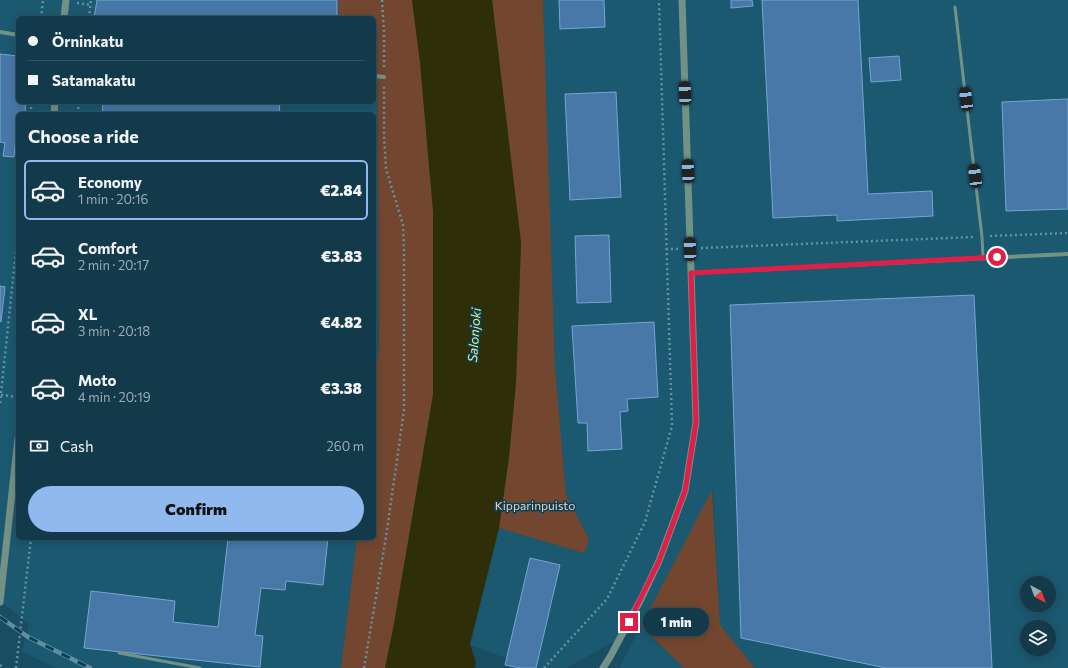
<!DOCTYPE html>
<meta charset="utf-8">
<style>
:root{--surface:#123a4a;--page:#1f4554;--text:#f1f3f6;--muted:#9cadb5;--line:#315462;--accent:#90b9f0}
body{margin:0;font-family:Commissioner,sans-serif;background:var(--page);color:var(--text);height:100vh;display:flex;flex-direction:column;font-size:15px;white-space:nowrap}
*{box-sizing:border-box;margin:0}
p{font-size:13px;color:var(--muted)}
.icon{flex:none;width:22px;height:22px;fill:none;stroke:currentColor;stroke-width:2;stroke-linecap:round;stroke-linejoin:round}
.map{position:relative;flex:1;overflow:hidden}
.sheet{position:absolute;left:16px;top:112px;width:360px;height:428px;display:flex;flex-direction:column;background:var(--surface);border-radius:6px;box-shadow:0 2px 10px #0003,0 0 0 1px var(--line)}
.sheet>*{flex:none}
.banner{position:absolute;left:16px;top:16px;width:360px;height:88px;border-radius:6px;box-shadow:0 2px 10px #0003,0 0 0 1px var(--line);display:grid;align-content:center;height:88px;padding:0 12px;background:var(--surface)}
.needle{width:26px;rotate:139deg}
.buttons{position:absolute;left:1020px;top:576px;display:grid;gap:8px}
.buttons a{display:grid;place-items:center;width:36px;height:36px;border-radius:50%;background:var(--surface);box-shadow:0 2px 10px #0003,0 0 0 1px var(--line);font-size:20px}
.end{position:absolute;width:18px;height:18px;margin:-9px;border:5px solid #e11d48;background:#fff;box-shadow:0 0 0 2px #fff}
.from{border-radius:50%}
.bubble{position:absolute;height:28px;border-radius:14px;background:var(--surface);box-shadow:0 2px 10px #0003,0 0 0 1px var(--line);font-size:13px;font-weight:800;line-height:28px;text-align:center}
.car{position:absolute;width:12px;height:24px;margin:-12px -6px;border-radius:5px;box-shadow:0 0 3px 1px #0007;background:linear-gradient(#222 24%,#8ab4d8 0 40%,#222 0 76%,#8ab4d8 0 86%,#222 0)}
.banner b{display:flex;align-items:center;gap:14px;height:38px;font-size:15px}
.banner b+b{border-top:1px solid var(--line)}
.banner i{width:10px;height:10px;background:var(--text)}
ul{padding:0;list-style:none}
li{display:flex;align-items:center;gap:12px;height:60px;margin:0 8px 6px;padding:0 4px;border:2px solid transparent;border-radius:6px}
li div{flex:1}
li b{display:block;font-size:15px}
li em{font-style:normal;font-weight:800}
li.current{border-color:var(--accent)}
li>.icon{width:36px;height:36px;stroke-width:1.5}
h2{padding:0 12px;font-size:18px;line-height:48px}
.pay{display:flex;align-items:center;gap:10px;height:44px;padding:0 12px;font-size:15px}
.pay p{margin-inline-start:auto}
.button{display:flex;gap:8px;margin-top:auto;padding:8px 12px}
.button a{flex:1;height:46px;border-radius:24px;background:var(--accent);color:#111;font-size:16px;font-weight:800;line-height:46px;text-align:center}
.map>svg:first-child{display:block}
.built{fill:#1b5971;fill-rule:evenodd}
.green{fill:#73472f}
.water{fill:#2e2e09}
.building{fill:#4878a7;stroke:#78a5d1}
.lines{fill:none;stroke-linecap:round;stroke-linejoin:round}
.path{stroke:#6691a4;stroke-width:2.5;stroke-dasharray:2 3;stroke-linecap:butt}
.service{stroke:#729285;stroke-width:3}
.minor{stroke:#729285;stroke-width:4}
.tertiary{stroke:#729285;stroke-width:7}
.rail-casing{stroke:#638ea2;stroke-width:4.5}
.rail{stroke:#094257;stroke-width:3;stroke-dasharray:9;stroke-linecap:butt}
.route{stroke:#e11d48;stroke-width:5}
.labels{text-anchor:middle;dominant-baseline:central;stroke-width:3;stroke-linejoin:round;paint-order:stroke}
.park-label{font-size:12px;fill:#f3cfbc;stroke:#094257}
.water-label{font-size:13px;font-style:italic;fill:#eaeb89;stroke:#094257}
</style>
<div class="map">
<svg width="1068" height="668" viewBox="0 0 1068 668">
<rect width="100%" height="100%" fill="#184d63"/>
<g class="built">
<polygon points="0,0 338,0 339,18 18,18 18,102 374,102 374,24 377,24 379,347 374,388 374,114 18,114 18,538 357,538 341,668 57,668 22,652 29,624 0,601"/>
<path d="M 543,0 L 1068,0 L 1068,668 L 755,668 L 720,625 L 713,491 L 641,626 L 684,668 L 619,668 L 641,626 L 567,668 L 533,668 L 470,645 L 499,528 L 584,553 L 589,539 L 566,495 L 555,367 ZM 1027,583 L 1049,583 L 1049,605 L 1027,605 ZM 1027,627 L 1049,627 L 1049,649 L 1027,649 Z"/>
</g>
<g class="green">
<polygon points="338,0 412,0 420,62 433,211 433,395 394,624 385,668 341,668 357,538 374,538 374,388 379,347 377,24 374,24 374,18 339,18"/>
<polygon points="492,0 543,0 555,367 566,495 589,539 584,553 499,528 509,457 516,382 521,243"/>
<polygon points="712,490 720,625 755,668 684,668 641,626"/>
</g>
<polygon class="water" points="412,0 492,0 521,243 516,382 509,457 499,528 470,644 476,663 474,668 385,668 394,624 433,395 433,211 420,62"/>
<g class="building">
<polygon points="97,0 337,0 337,18 94,18"/>
<polygon points="559,0 604,0 605,27 560,29"/>
<polygon points="731,0 752,0 753,6 731,8"/>
<polygon points="762,0 858,0 868,194 932,191 933,216 837,221 837,215 773,218"/>
<polygon points="0,54 18,56 18,102 26,102 25,112 23,111 23,114 18,114 18,146 15,145 14,157 3,156 5,143 0,142"/>
<polygon points="899,56 901,80 871,82 869,58"/>
<polygon points="616,92 621,197 570,200 565,94"/>
<polygon points="1068,99 1068,209 1006,211 1002,102"/>
<polygon points="103,102 167,103 280,102 279,114 102,114"/>
<polygon points="609,235 611,302 577,303 575,236"/>
<polygon points="0,286 5,287 1,322 0,321"/>
<polygon points="974,295 992,668 886,668 741,638 730,305"/>
<polygon points="654,322 658,397 627,399 628,411 620,412 622,449 588,451 587,423 578,423 572,326"/>
<polygon points="228,538 328,538 323,585 286,581 285,590 261,588 255,635 263,636 260,667 84,648 91,591 175,601 173,622 218,627"/>
<polygon points="530,558 560,565 536,668 520,668 505,665"/>
</g>
<g class="lines">
<g class="path">
<polyline points="382,0 384,33 384,67"/>
<polyline points="77,3 90,5"/>
<polyline points="41,18 43,0"/>
<polyline points="89,18 91,0"/>
<polyline points="30,114 32,102"/>
<polyline points="78,114 79,102"/>
<polyline points="990,236 1068,233"/>
<polyline points="701,248 974,237"/>
<polyline points="666,249 680,249"/>
<polyline points="1,395 18,397"/>
<polyline points="0,403 18,231"/>
<polyline points="0,665 4,668"/>
<polyline points="16,668 31,538"/>
<polyline points="364,668 386,537 404,410 404,249 403,225 386,169 384,136 384,86"/>
<polyline points="544,668 607,599 645,522 672,426 659,0"/>
</g>
<g class="service">
<polyline points="955,7 982,237 983,257"/>
<polyline points="119,653 200,668"/>
</g>
<g class="minor">
<polyline points="0,32 18,35"/>
<polyline points="374,76 384,77"/>
<polyline points="691,273 1068,254"/>
</g>
<g class="tertiary">
<polyline points="64,18 66,0"/>
<polyline points="54,114 55,102"/>
<polyline points="0,602 18,438"/>
<polyline points="603,668 610,657 641,599 659,561 685,491 696,422 682,0"/>
</g>
<defs>
<polyline id="rail" points="0,617 28,637 90,668"/>
</defs>
<use href="#rail" class="rail-casing"/>
<use href="#rail" class="rail"/>
</g>
<g class="lines">
<polyline class="route" points="629,622 659,561 685,491 696,422 691,273 997,257"/>
</g>
<g class="labels">
<g class="park-label">
<text x="535" y="505">Kipparinpuisto</text>
</g>
<g class="water-label">
<text transform="translate(474 335) rotate(-86)">Salonjoki</text>
</g>
</g>
</svg>
<div class="buttons">
<a><svg class="needle" viewBox="-14 -14 28 28"><path d="M0-13l5 13h-10z" fill="#e53935"/><path d="M0 13l5-13h-10z" fill="#9cadb5"/></svg></a>
<a><svg class="icon" aria-label="layers" viewBox="0 0 24 24"><path d="M12 4l9 5-9 5-9-5zM3 14l9 5 9-5"/></svg></a>
</div>
<i class="end from" style="left:997px;top:257px"></i>
<i class="end" style="left:629px;top:622px"></i>
<div class="bubble" style="left:643px;top:608px;width:66px">1 min</div>
<i class="car" style="left:685px;top:93px;rotate:358deg"></i>
<i class="car" style="left:966px;top:99px;rotate:353deg"></i>
<i class="car" style="left:688px;top:171px;rotate:358deg"></i>
<i class="car" style="left:975px;top:176px;rotate:353deg"></i>
<i class="car" style="left:690px;top:249px;rotate:358deg"></i>
<div class="banner">
<b><i class="from"></i>Örninkatu</b>
<b><i></i>Satamakatu</b>
</div>
<section class="sheet">
<h2>Choose a ride</h2>
<ul>
<li class="current"><svg class="icon" aria-label="car" viewBox="0 0 24 24"><path d="M5 17H2v-5l4-1 3-4h7l3 4 3 1v5h-3M9 17h6M6 11h13"/><circle cx="7" cy="17" r="2"/><circle cx="17" cy="17" r="2"/></svg><div><b>Economy</b><p>1 min · 20:16</p></div><em>€2.84</em></li>
<li><svg class="icon" aria-label="car" viewBox="0 0 24 24"><path d="M5 17H2v-5l4-1 3-4h7l3 4 3 1v5h-3M9 17h6M6 11h13"/><circle cx="7" cy="17" r="2"/><circle cx="17" cy="17" r="2"/></svg><div><b>Comfort</b><p>2 min · 20:17</p></div><em>€3.83</em></li>
<li><svg class="icon" aria-label="car" viewBox="0 0 24 24"><path d="M5 17H2v-5l4-1 3-4h7l3 4 3 1v5h-3M9 17h6M6 11h13"/><circle cx="7" cy="17" r="2"/><circle cx="17" cy="17" r="2"/></svg><div><b>XL</b><p>3 min · 20:18</p></div><em>€4.82</em></li>
<li><svg class="icon" aria-label="car" viewBox="0 0 24 24"><path d="M5 17H2v-5l4-1 3-4h7l3 4 3 1v5h-3M9 17h6M6 11h13"/><circle cx="7" cy="17" r="2"/><circle cx="17" cy="17" r="2"/></svg><div><b>Moto</b><p>4 min · 20:19</p></div><em>€3.38</em></li>
</ul>
<div class="pay"><svg class="icon" aria-label="cash" viewBox="0 0 24 24"><path d="M3 7h18v10H3z"/><circle cx="12" cy="12" r="2"/></svg>Cash<p>260 m</p></div>
<div class="button"><a>Confirm</a></div>
</section>
</div>
